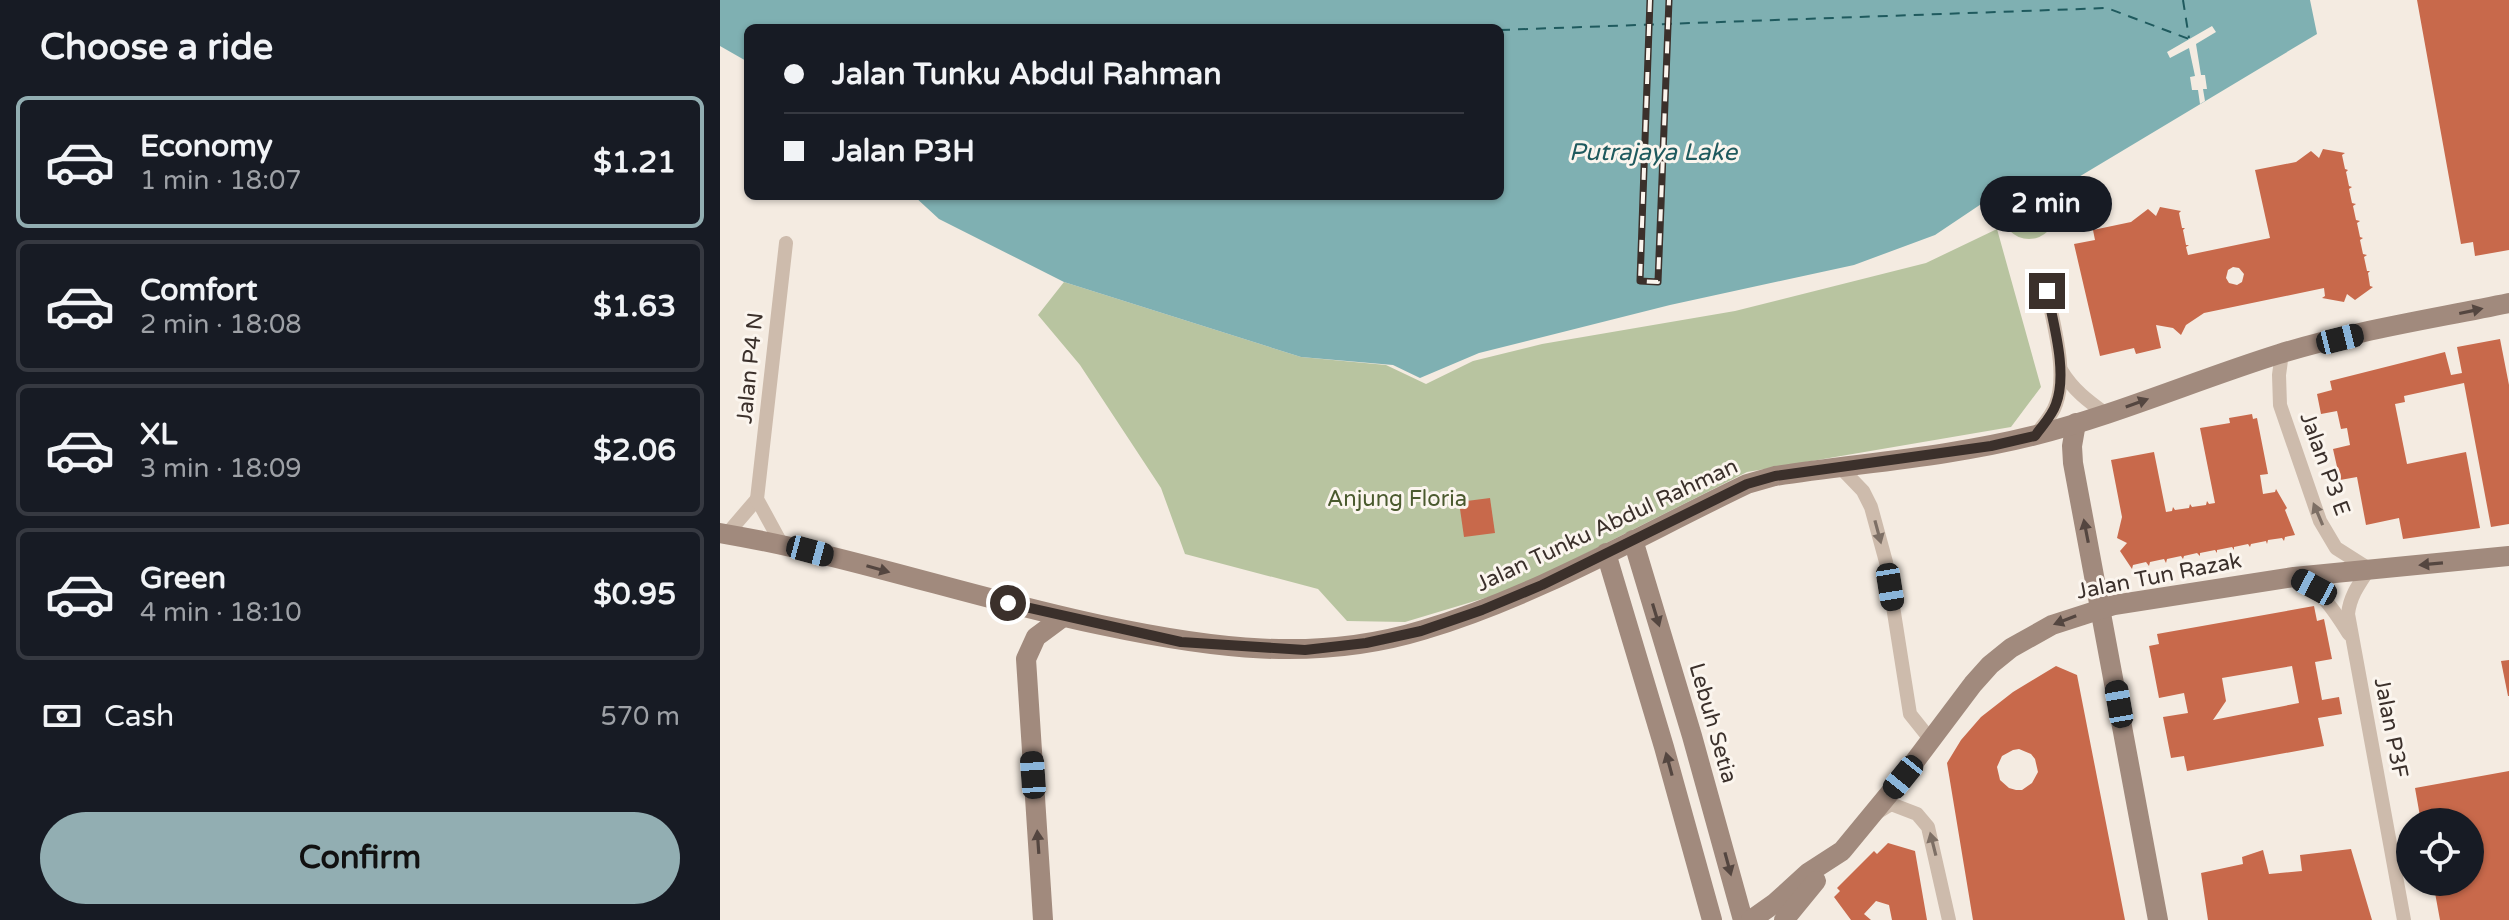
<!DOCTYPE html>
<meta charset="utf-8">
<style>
:root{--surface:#171b24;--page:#242831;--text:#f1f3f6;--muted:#9ea1a6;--line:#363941;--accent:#92aeb2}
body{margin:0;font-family:"Varela Round",sans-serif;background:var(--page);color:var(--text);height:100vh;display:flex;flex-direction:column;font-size:30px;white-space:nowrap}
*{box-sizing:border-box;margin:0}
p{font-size:26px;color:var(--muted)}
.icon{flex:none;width:44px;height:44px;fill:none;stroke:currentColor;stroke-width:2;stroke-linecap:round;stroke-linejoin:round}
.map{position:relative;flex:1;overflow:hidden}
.details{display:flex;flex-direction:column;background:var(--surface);width:720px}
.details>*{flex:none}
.top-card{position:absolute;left:24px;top:24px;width:760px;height:176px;border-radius:12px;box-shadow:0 2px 6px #0004;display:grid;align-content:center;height:176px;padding:0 40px;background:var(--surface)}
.buttons{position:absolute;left:1676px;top:808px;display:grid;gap:16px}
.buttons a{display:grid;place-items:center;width:88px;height:88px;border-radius:50%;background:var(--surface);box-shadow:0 2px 6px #0004;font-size:40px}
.end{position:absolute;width:36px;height:36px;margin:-18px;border:10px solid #3b302b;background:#fff;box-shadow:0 0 0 4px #fff}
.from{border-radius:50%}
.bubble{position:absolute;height:56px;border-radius:28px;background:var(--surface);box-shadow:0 2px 6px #0004;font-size:26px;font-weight:800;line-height:56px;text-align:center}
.car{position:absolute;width:24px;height:48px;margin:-24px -12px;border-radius:10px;box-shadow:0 0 6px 2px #0007;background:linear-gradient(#222 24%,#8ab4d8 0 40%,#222 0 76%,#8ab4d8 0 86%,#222 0)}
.top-card b{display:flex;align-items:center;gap:28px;height:76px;font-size:30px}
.top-card b+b{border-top:2px solid var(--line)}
.top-card i{width:20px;height:20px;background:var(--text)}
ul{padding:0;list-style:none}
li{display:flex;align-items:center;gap:24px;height:132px;margin:0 16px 12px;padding:0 24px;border:4px solid var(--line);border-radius:12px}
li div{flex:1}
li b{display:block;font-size:30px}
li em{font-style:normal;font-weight:800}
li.current{border-color:var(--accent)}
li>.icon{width:72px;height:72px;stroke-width:1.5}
h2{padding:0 40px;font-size:36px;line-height:96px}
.pay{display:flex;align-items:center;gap:20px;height:88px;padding:0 40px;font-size:30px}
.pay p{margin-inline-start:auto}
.action{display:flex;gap:16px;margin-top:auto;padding:16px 40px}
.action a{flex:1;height:92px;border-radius:48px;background:var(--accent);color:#111;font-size:32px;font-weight:800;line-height:92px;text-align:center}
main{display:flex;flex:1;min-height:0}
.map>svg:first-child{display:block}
.green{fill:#b8c4a0}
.water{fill:#7fb0b2}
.pier{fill:#f4ebe1}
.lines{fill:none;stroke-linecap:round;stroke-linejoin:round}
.ferry{stroke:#1f5a5e;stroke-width:2;stroke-dasharray:10 8;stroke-linecap:butt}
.building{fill:#c8694b;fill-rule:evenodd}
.street{stroke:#cdbbac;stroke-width:14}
.secondary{stroke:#a18a7d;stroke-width:20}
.rail-casing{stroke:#3b302b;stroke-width:7}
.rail{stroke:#fbf5ee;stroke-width:4;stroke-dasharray:12;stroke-linecap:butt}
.oneway{fill:#544640}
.oneway2{fill:#7d6f65}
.route{stroke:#3b302b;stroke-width:10}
.labels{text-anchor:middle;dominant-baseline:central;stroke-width:6;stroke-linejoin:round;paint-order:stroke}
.street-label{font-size:22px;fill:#3b302b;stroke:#fbf5ee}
.park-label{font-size:22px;fill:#4a5a2e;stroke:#fbf5ee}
.water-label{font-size:24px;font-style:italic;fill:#1f5a5e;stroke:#fbf5ee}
</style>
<main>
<section class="details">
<h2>Choose a ride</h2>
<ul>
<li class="current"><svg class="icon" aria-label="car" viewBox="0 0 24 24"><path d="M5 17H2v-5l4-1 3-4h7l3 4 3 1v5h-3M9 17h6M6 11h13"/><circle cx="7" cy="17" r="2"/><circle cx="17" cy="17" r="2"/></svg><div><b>Economy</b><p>1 min · 18:07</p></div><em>$1.21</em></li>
<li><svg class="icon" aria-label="car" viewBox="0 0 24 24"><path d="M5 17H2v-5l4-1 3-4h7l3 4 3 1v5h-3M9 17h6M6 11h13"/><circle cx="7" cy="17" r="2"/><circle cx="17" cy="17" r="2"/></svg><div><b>Comfort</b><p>2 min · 18:08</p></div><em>$1.63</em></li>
<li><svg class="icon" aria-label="car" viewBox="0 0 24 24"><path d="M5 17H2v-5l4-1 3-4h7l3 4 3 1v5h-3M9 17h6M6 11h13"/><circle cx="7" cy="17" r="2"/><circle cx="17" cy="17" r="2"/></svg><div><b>XL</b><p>3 min · 18:09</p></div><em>$2.06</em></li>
<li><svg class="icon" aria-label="car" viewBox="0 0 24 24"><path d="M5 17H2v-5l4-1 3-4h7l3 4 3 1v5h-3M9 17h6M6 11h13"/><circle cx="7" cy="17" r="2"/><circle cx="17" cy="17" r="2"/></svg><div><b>Green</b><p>4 min · 18:10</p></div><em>$0.95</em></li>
</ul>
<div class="pay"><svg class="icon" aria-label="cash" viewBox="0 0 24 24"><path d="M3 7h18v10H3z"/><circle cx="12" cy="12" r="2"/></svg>Cash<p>570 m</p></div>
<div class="action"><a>Confirm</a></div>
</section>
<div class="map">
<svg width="1789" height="920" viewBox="0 0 1789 920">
<rect width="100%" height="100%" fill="#f4ebe1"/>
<g class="green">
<circle cx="1309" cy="212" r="27"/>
<polygon points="1277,229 1321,387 1291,427 1027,472 795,589 685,622 627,621 598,589 465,554 441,488 360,365 318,315 344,282 581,357 666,365 706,384 753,361 822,344 1015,311 1206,263"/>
</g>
<polygon class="water" points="0,0 1590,0 1597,34 1342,187 1319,176 1300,178 1215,235 1134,265 950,305 759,353 700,378 673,365 581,357 344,282 219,219 194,196 780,196 780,28 28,28 28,62 0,46"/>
<polygon class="pier" points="1492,26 1496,32 1476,44 1481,75 1485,75 1487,89 1483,89 1485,101 1480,104 1478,90 1472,90 1470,77 1475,76 1469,48 1450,58 1447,52"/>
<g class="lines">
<g class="ferry">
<polyline points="1463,0 1469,38"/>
<polyline points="780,30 1387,8 1469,39"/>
</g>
</g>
<g class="building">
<polygon points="1697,0 1789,0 1789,250 1755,256 1753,242 1741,244"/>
<path d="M 1603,149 L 1625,153 L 1622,155 L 1625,169 L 1628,170 L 1626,172 L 1629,186 L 1632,187 L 1629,189 L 1632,203 L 1636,204 L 1633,206 L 1636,220 L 1640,221 L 1637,223 L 1640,237 L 1643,238 L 1640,240 L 1643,254 L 1647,255 L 1644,257 L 1647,271 L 1650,271 L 1648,273 L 1650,286 L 1653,287 L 1635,300 L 1627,294 L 1624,302 L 1602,298 L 1605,296 L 1604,288 L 1484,313 L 1466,325 L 1461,335 L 1453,328 L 1436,325 L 1441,348 L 1416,354 L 1414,348 L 1380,356 L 1354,244 L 1375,240 L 1373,230 L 1411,222 L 1428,209 L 1436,216 L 1440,207 L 1461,211 L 1459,213 L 1462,228 L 1465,228 L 1463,230 L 1466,245 L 1469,245 L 1466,247 L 1468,255 L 1550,238 L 1535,170 L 1576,162 L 1591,151 L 1599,158 ZM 1513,267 L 1519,268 L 1524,274 L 1522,282 L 1517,285 L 1509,283 L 1506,278 L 1508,270 Z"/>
<polygon points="1780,339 1789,385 1789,524 1771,527 1744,383 1684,396 1685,402 1675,404 1687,464 1746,452 1760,528 1683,539 1679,518 1646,525 1637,477 1620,480 1613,449 1630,445 1627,428 1621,429 1617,411 1601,414 1597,394 1612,390 1610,381 1725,352 1731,375 1742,373 1737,347"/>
<polygon points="1532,414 1533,419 1537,418 1548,474 1540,475 1543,494 1555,492 1556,489 1567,508 1565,510 1575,535 1565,537 1564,541 1562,538 1548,540 1547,544 1546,541 1531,544 1530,547 1528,544 1514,547 1514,550 1512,547 1497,550 1497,553 1495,550 1480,553 1480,556 1477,553 1464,556 1463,559 1461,556 1447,559 1446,563 1444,559 1430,562 1429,566 1426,562 1413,565 1412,569 1400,551 1407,543 1397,538 1402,517 1391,460 1434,452 1446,512 1452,511 1453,507 1455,510 1469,508 1470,504 1472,507 1486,505 1487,501 1489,504 1495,503 1480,428 1510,423 1509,418"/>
<polygon points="770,498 775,533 744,537 739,502"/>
<path d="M 1594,606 L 1597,621 L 1604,619 L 1612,659 L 1595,662 L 1602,700 L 1619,697 L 1622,714 L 1598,718 L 1604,746 L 1467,771 L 1464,756 L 1451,758 L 1443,717 L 1468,713 L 1464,693 L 1439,698 L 1429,646 L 1439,644 L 1437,634 ZM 1572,666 L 1579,703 L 1493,720 L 1506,701 L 1502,678 Z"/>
<polygon points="1789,660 1789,696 1788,696 1781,661"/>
<path d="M 1336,666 L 1357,675 L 1405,920 L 1253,920 L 1227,763 L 1241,740 L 1261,717 L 1293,692 ZM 1299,749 L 1311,754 L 1315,759 L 1318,772 L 1312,783 L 1302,790 L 1296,790 L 1289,788 L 1280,780 L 1277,767 L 1282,756 L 1293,750 Z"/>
<polygon points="1789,771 1789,920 1720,920 1713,882 1750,882 1750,822 1701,822 1695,788"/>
<polygon points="1168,843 1195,851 1207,920 1172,920 1169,905 1156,901 1144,914 1151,920 1131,920 1114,897 1120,891 1117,888 1154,851 1157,854"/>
<polygon points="1631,849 1652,920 1488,920 1481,873 1523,864 1522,857 1543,850 1549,874 1582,871 1580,855"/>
</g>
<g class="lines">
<g class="street">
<path d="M 1562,353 L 1559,375 L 1560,405 L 1600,521 L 1616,548 L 1649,569 C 1639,584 1630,596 1628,614 L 1684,920"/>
<path d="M 1341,370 C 1353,390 1368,401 1386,414"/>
<path d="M 1315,436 C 1322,426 1332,416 1336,404 C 1348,372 1333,324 1327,291"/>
<polyline points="1119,466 1143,491 1151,507 1166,562 1190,714 1210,739"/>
<polyline points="7,534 37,499"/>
<polyline points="61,543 37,499 66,243"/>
<path d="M 1576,578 C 1603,592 1613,609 1629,634"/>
<polyline points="1158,812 1171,804 1197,814 1208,827 1229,920"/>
</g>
<g class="secondary">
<polyline points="1356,423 1352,446 1353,463 1438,920"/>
<path d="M 0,533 C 129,555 253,598 381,625 C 489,648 595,663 703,630 C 817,596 920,535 1027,484 L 1055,476 C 1140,463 1228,457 1312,436 C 1396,415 1476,380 1559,354 C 1633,331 1712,319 1789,303"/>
<polyline points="913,540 972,736 1023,920"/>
<polyline points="886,553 944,747 992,920"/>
<polyline points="323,920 306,659 316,637 343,617"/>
<polyline points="1031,920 1055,903 1088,873 1122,851 1183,777 1253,684 1270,665 1291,648 1332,625 1394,605 1574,577 1789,556"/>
<polyline points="1064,920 1096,881"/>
</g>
<defs>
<polyline id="rail" points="930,0 920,281 938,282 949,0"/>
</defs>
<use href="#rail" class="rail-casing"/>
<use href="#rail" class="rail"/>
</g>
<defs><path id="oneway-solid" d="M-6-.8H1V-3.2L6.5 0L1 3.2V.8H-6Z" transform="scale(2)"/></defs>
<g class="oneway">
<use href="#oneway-solid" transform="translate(1751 311) rotate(-12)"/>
<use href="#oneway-solid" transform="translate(1417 403) rotate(-20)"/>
<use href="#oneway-solid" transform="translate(1366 531) rotate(-101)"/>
<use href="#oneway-solid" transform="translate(1711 564) rotate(175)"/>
<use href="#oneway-solid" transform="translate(158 569) rotate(16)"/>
<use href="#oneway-solid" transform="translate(936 615) rotate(73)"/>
<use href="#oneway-solid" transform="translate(1345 620) rotate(159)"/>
<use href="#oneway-solid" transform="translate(949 764) rotate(-105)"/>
<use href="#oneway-solid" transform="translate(318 842) rotate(-94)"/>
<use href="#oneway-solid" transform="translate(1008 864) rotate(75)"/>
</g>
<g class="oneway2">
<use href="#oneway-solid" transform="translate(1598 514) rotate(-113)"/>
<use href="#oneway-solid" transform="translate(1158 532) rotate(75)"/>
<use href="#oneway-solid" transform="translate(1213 844) rotate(-104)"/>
</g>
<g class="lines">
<path class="route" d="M 288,603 L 461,642 L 585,650 L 646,643 L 701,631 L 762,610 L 822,585 L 1027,484 L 1055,476 L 1271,446 L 1315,436 C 1322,426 1332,416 1336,404 C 1348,372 1333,323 1327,291"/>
</g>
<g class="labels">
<g class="street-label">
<text transform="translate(30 368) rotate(-84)">Jalan P4 N</text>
<text transform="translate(1605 464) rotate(70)">Jalan P3 E</text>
<text transform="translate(887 525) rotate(-25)">Jalan Tunku Abdul Rahman</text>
<text transform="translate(1439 576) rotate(-11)">Jalan Tun Razak</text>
<text transform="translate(993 723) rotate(74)">Lebuh Setia</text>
<text transform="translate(1671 728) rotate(79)">Jalan P3F</text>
</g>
<g class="park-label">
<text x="677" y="499">Anjung Floria</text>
</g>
<g class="water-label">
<text x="933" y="152">Putrajaya Lake</text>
</g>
</g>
</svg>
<div class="buttons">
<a><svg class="icon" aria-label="locate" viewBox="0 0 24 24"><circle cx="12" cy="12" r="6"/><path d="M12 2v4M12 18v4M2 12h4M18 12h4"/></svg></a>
</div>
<i class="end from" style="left:288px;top:603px"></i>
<i class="end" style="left:1327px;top:291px"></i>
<div class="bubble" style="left:1260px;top:176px;width:132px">2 min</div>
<i class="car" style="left:1620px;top:339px;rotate:76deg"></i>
<i class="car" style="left:90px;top:551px;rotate:105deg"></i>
<i class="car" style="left:1170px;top:587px;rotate:171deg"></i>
<i class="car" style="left:1594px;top:587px;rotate:298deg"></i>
<i class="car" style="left:1399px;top:704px;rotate:350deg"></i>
<i class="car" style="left:313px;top:775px;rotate:356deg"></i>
<i class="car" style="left:1183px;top:777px;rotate:219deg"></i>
<div class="top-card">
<b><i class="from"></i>Jalan Tunku Abdul Rahman</b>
<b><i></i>Jalan P3H</b>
</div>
</div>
</main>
